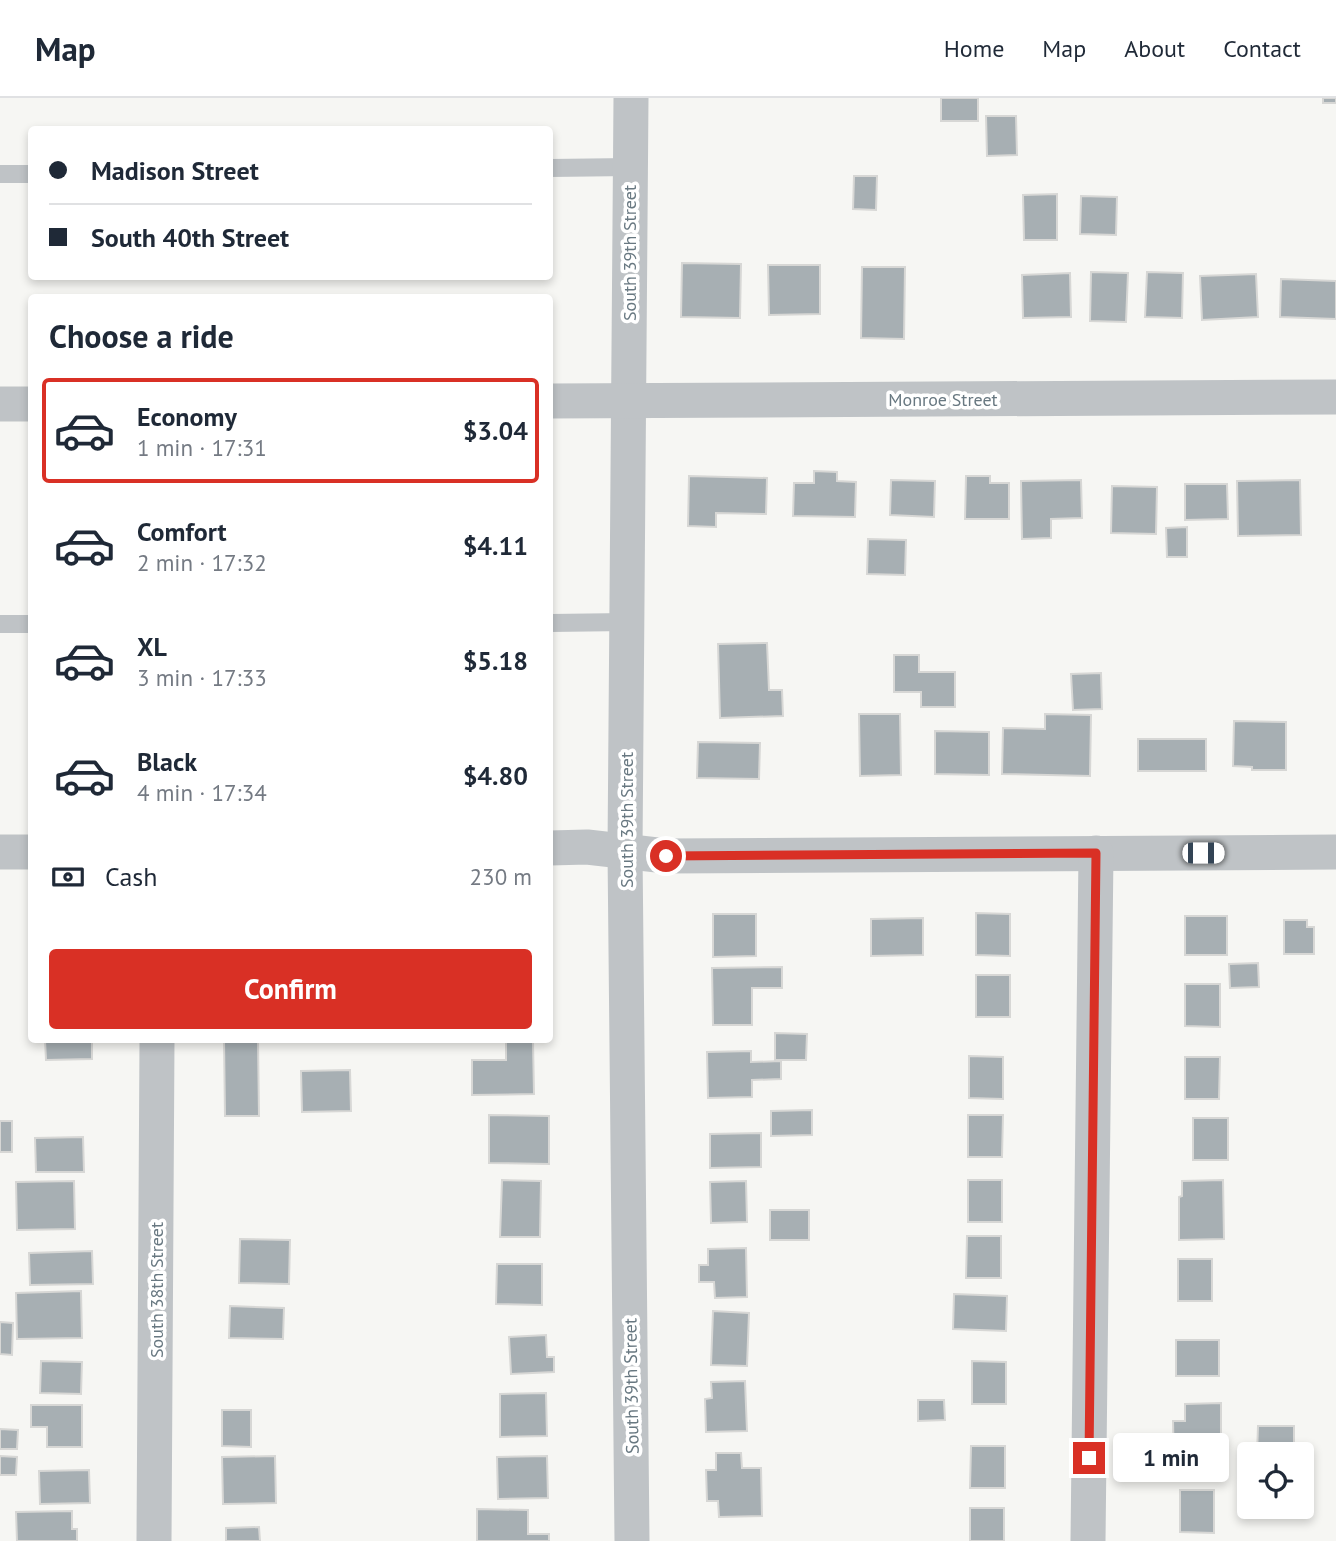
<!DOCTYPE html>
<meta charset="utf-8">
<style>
:root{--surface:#fff;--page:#f2f2f3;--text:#1f2937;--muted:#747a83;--line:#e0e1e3;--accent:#d93025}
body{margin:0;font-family:"PT Sans",sans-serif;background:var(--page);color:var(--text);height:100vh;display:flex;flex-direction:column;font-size:26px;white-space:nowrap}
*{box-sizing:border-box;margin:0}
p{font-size:23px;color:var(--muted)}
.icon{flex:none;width:38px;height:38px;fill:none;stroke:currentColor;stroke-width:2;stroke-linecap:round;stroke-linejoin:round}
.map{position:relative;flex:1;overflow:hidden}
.panel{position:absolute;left:28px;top:196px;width:525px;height:749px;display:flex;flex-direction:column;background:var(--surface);border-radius:7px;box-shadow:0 4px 10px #0003}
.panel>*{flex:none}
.hud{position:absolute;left:28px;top:28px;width:525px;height:154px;border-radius:7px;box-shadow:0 4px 10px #0003;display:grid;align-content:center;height:154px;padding:0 21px;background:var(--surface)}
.controls{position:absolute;left:1237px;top:1344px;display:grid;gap:14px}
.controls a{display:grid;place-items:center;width:77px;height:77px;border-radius:7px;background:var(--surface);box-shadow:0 4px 10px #0003;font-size:35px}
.end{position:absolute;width:32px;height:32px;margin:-16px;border:9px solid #d93025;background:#fff;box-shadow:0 0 0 4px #fff}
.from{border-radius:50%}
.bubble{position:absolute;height:49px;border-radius:7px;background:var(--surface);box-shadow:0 4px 10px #0003;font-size:23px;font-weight:700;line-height:49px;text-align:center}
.car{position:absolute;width:21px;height:42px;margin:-21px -10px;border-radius:9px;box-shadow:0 0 5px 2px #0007;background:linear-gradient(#fff 24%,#345 0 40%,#fff 0 76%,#345 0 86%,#fff 0)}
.hud b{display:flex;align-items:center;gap:24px;height:66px;font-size:26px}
.hud b+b{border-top:2px solid var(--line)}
.hud i{width:18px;height:18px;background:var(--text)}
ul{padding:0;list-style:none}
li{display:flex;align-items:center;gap:21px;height:105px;margin:0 14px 10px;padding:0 7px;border:4px solid transparent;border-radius:7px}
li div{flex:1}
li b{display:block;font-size:26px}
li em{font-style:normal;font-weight:700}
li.active{border-color:var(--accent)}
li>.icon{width:63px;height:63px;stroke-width:1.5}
h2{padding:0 21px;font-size:32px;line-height:84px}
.pay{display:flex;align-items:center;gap:18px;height:77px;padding:0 21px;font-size:26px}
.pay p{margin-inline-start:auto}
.primary-button{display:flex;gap:14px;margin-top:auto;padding:14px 21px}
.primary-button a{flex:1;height:80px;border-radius:7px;background:var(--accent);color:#fff;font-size:28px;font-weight:700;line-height:80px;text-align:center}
header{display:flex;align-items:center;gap:42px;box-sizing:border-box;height:98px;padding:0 35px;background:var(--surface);border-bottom:2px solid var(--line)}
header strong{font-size:33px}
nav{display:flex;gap:38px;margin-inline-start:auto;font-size:24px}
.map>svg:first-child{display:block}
.building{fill:#a7afb3;stroke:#d7d7d5;stroke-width:2}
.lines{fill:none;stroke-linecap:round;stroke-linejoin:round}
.lane{stroke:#bfc3c6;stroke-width:18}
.street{stroke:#bfc3c6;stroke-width:35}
.route{stroke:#d93025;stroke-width:9}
.labels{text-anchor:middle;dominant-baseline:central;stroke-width:7;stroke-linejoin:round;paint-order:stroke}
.street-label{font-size:18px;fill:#687881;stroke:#fff}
</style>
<header>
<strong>Map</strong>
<nav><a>Home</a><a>Map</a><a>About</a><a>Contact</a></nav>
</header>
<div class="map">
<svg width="1336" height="1443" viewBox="0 0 1336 1443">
<rect width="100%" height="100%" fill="#f6f6f3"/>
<g class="building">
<rect x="941" y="0" width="37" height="23"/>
<rect x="1323" y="0" width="13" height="5"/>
<polygon points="986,18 1016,18 1017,57 987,58"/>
<polygon points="854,78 877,78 876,112 853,111"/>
<polygon points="1057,96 1057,142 1024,142 1023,97"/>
<polygon points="1081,98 1117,99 1116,137 1080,136"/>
<polygon points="682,165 741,166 740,220 681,219"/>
<polygon points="768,167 820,167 820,216 769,217"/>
<polygon points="862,169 905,169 904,241 861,240"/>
<polygon points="1091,174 1128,175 1126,224 1090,223"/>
<polygon points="1147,174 1183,175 1182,220 1145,219"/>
<polygon points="1070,175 1071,219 1023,220 1022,177"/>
<polygon points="1256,176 1258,219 1202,222 1200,178"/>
<polygon points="1281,181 1336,183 1336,221 1280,219"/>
<polygon points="814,373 837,374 837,383 856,384 855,419 793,418 794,385 814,385"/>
<polygon points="689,378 767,380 766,416 716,415 716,429 688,428"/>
<polygon points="966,378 990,378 990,385 1009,385 1009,421 965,421"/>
<polygon points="891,382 935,383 934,419 890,417"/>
<polygon points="1081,382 1082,420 1051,421 1051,440 1022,441 1021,383"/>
<polygon points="1300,382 1301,437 1238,438 1237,383"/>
<polygon points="1185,386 1227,386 1228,421 1185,422"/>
<polygon points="1112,388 1157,389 1156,436 1111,435"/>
<polygon points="1187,429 1187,459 1167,459 1166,430"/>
<polygon points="868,441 906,442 905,477 867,476"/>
<polygon points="767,545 769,592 782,592 783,618 720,620 718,546"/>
<polygon points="894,557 919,557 919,574 955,574 955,609 921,609 921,594 894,594"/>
<polygon points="1101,575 1102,611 1073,612 1071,576"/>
<polygon points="859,616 900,616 901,677 860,678"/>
<polygon points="1045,616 1091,617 1090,678 1002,676 1003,630 1045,631"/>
<polygon points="1234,623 1286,624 1286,672 1252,672 1252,669 1233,668"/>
<polygon points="935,633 989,634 989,677 935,676"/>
<rect x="1138" y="641" width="68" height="32"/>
<polygon points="698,644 760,645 759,681 697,680"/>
<polygon points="976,815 1010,816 1010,858 976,857"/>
<polygon points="713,816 756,816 756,858 713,859"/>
<rect x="1185" y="818" width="42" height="39"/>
<polygon points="923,820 923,857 871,858 871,821"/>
<polygon points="1284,822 1307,822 1307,829 1314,829 1314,856 1284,856"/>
<polygon points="1258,865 1259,889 1230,890 1229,866"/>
<polygon points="782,869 782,890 752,890 752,927 713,927 712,870"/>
<rect x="976" y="877" width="34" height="42"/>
<polygon points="1185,886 1220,886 1220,929 1185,928"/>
<polygon points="775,935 807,936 806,962 775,962"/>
<polygon points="45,942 92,942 92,961 46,962"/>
<polygon points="224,942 258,942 259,1018 225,1018"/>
<polygon points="506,944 533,944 534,996 472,997 472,962 506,962"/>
<polygon points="751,953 751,964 781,963 781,981 752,982 752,999 708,1000 707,954"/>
<polygon points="969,958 1003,959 1003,1001 969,1000"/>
<polygon points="1185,959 1220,959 1219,1001 1185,1001"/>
<polygon points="350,972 351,1013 302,1014 301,973"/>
<polygon points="812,1012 812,1037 771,1038 771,1013"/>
<polygon points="489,1017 549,1018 549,1066 489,1065"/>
<polygon points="968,1017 1003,1017 1002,1059 968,1059"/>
<rect x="1193" y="1020" width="35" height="42"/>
<rect x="0" y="1023" width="12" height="31"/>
<polygon points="761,1035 761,1069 710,1070 710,1036"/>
<polygon points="83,1039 84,1074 36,1074 35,1040"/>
<polygon points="502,1082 541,1083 540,1139 500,1139"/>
<rect x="968" y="1082" width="34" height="42"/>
<polygon points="1223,1082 1224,1141 1179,1142 1179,1099 1182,1098 1182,1083"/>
<polygon points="74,1083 75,1131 17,1132 16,1084"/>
<polygon points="746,1083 747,1124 711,1125 710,1084"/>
<rect x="770" y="1112" width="39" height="30"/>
<polygon points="967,1138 1001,1138 1001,1180 966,1180"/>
<polygon points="240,1141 290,1142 289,1186 239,1185"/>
<polygon points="746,1150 747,1199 715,1200 714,1184 699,1184 699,1167 708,1167 708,1151"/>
<polygon points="92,1153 93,1186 30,1187 29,1155"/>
<rect x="1178" y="1161" width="34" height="42"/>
<polygon points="497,1166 542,1166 542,1207 496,1206"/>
<polygon points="81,1193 82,1240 17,1241 16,1195"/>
<polygon points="954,1196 1007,1198 1006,1233 953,1231"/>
<polygon points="230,1208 284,1210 283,1241 229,1240"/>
<polygon points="713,1213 749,1215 747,1268 711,1267"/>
<polygon points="0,1224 13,1225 12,1257 0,1256"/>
<polygon points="546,1237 547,1259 554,1259 554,1274 511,1276 509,1239"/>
<rect x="1176" y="1242" width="43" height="36"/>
<polygon points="41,1263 82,1264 81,1296 40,1295"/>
<polygon points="972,1263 1006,1264 1006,1306 972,1306"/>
<polygon points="745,1283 747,1333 706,1334 705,1301 712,1300 711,1284"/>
<polygon points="546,1295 547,1338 500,1339 500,1296"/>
<polygon points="918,1302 944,1302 945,1322 918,1323"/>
<polygon points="1221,1305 1221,1368 1174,1368 1173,1323 1185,1323 1185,1306"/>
<polygon points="31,1307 82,1307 82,1349 47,1349 47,1329 31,1329"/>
<polygon points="222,1312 251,1312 251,1349 222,1348"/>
<polygon points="1258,1328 1294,1328 1294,1356 1257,1356"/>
<polygon points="0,1331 18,1332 17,1351 0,1351"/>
<polygon points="971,1348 1005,1348 1005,1390 970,1390"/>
<polygon points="716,1355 741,1355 742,1370 761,1370 762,1418 719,1419 718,1403 707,1403 706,1372 716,1372"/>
<polygon points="0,1358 17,1359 16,1377 0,1377"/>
<polygon points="275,1358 276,1405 223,1406 222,1359"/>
<polygon points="547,1358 548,1400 498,1401 497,1359"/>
<polygon points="89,1372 90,1405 40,1406 39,1373"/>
<polygon points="1180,1392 1214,1392 1214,1435 1180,1434"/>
<rect x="970" y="1410" width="34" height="33"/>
<polygon points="477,1411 528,1412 528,1436 549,1436 549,1443 477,1443"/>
<polygon points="72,1413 72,1431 77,1431 77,1443 17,1443 16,1414"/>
<polygon points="259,1429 260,1443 226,1443 226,1430"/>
</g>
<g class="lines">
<g class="lane">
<polyline points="550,70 630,69"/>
<polyline points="0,76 32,76"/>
<polyline points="550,525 627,524"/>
<polyline points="0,526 32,526"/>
</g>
<g class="street">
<polyline points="631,0 625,753 632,1443"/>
<polyline points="550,303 1336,299"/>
<polyline points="0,306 32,306"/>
<polyline points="550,750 587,749 666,758 1336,754"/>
<polyline points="0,754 32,754"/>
<polyline points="154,1443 157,942"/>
<polyline points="1088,1443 1096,755"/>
</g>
</g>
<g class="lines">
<polyline class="route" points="666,758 1096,755 1089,1360"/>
</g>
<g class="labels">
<g class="street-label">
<text transform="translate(629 155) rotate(-90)">South 39th Street</text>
<text x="943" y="301">Monroe Street</text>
<text transform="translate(626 722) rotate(-90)">South 39th Street</text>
<text transform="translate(156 1192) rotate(-90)">South 38th Street</text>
<text transform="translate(631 1288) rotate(-91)">South 39th Street</text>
</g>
</g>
</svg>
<div class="controls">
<a><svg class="icon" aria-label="locate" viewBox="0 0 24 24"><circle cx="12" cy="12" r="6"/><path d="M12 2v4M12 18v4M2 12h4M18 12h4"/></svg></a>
</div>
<i class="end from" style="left:666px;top:758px"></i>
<i class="end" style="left:1089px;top:1360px"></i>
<div class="bubble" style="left:1113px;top:1335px;width:116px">1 min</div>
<i class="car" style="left:1203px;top:755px;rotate:90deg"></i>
<div class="hud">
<b><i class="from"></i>Madison Street</b>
<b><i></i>South 40th Street</b>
</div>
<section class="panel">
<h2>Choose a ride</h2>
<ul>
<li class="active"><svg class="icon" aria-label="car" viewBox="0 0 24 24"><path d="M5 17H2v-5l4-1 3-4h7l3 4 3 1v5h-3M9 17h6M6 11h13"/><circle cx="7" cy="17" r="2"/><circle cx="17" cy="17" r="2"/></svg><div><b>Economy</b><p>1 min · 17:31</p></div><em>$3.04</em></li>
<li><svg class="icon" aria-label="car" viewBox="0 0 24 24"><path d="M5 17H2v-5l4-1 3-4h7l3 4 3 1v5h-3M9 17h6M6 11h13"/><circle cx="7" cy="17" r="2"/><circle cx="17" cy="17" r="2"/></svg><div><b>Comfort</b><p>2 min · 17:32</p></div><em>$4.11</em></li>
<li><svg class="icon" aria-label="car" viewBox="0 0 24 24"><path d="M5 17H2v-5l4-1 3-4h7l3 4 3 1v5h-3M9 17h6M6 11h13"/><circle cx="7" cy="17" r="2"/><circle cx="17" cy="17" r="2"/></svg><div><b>XL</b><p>3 min · 17:33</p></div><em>$5.18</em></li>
<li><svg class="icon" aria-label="car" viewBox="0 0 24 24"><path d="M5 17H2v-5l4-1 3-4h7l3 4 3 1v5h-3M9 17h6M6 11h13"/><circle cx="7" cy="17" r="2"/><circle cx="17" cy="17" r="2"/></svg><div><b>Black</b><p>4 min · 17:34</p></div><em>$4.80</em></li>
</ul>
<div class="pay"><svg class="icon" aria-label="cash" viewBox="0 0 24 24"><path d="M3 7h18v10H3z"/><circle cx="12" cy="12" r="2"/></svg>Cash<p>230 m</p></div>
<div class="primary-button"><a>Confirm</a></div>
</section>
</div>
